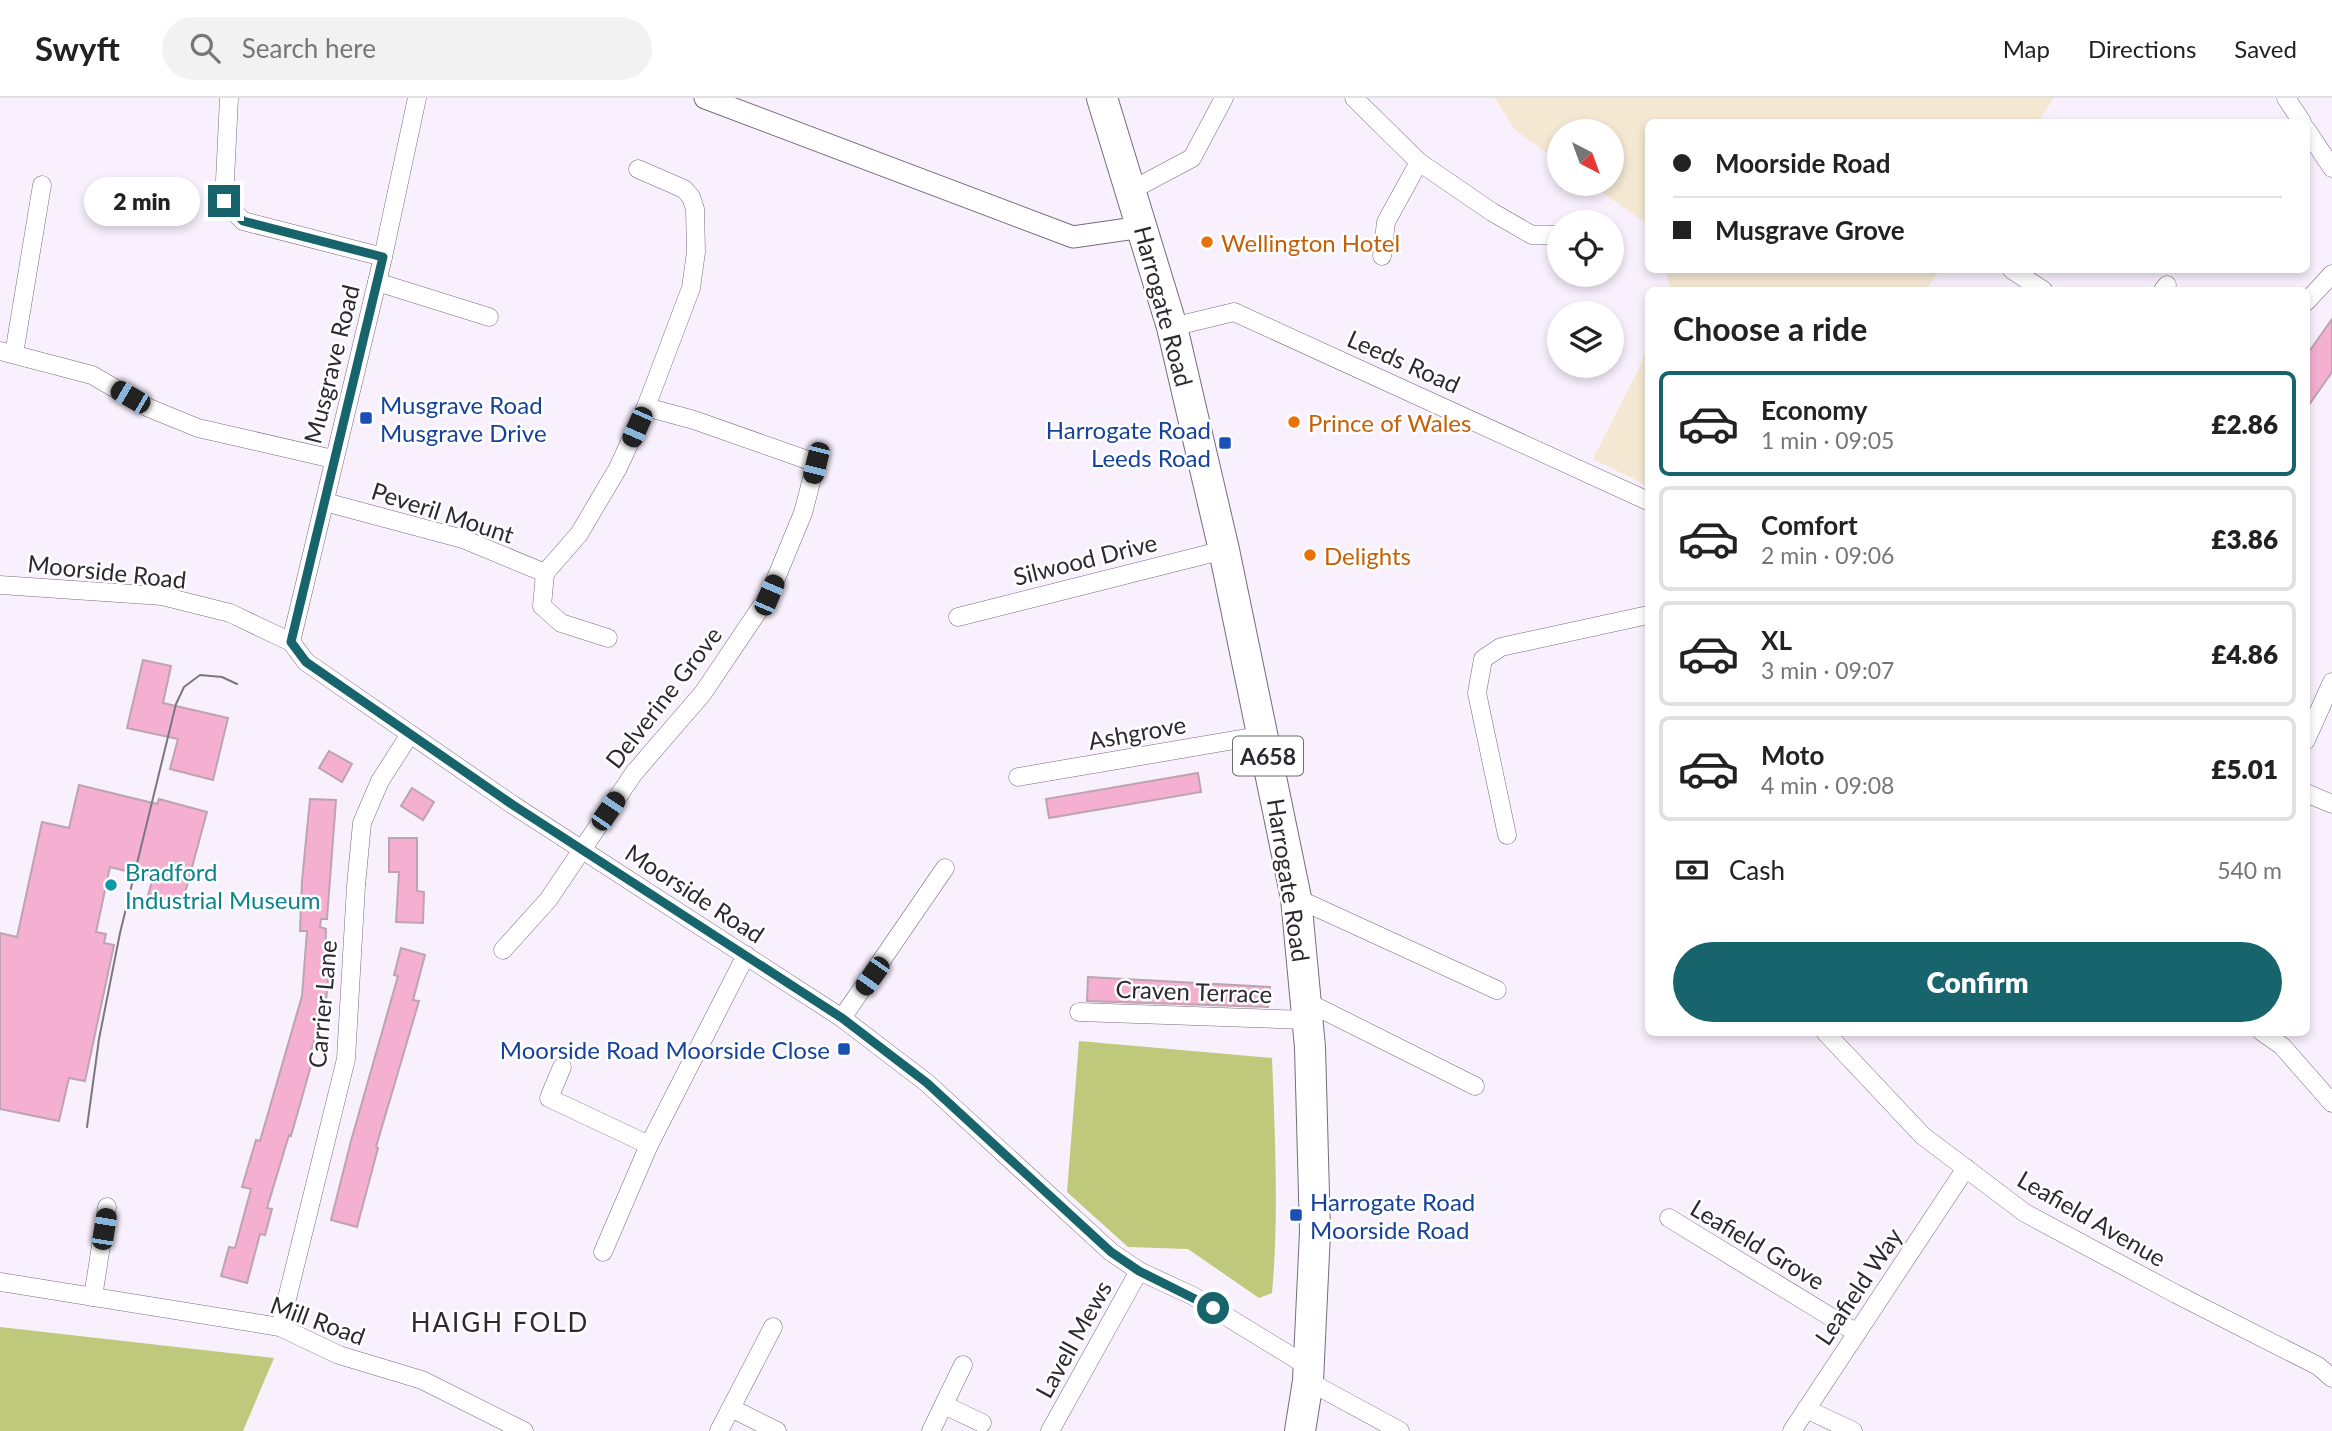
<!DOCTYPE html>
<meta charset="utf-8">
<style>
:root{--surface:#fff;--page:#f2f2f2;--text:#222;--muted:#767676;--line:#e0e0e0;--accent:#17646c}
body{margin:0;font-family:Lato,sans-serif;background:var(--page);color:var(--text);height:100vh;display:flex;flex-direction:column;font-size:26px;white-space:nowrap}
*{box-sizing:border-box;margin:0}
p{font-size:23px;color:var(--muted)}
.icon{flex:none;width:38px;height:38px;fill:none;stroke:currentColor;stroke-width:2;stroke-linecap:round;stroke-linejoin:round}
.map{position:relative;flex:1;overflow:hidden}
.panel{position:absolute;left:1645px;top:189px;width:665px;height:749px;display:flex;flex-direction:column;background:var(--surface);border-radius:10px;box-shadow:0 4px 10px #0003}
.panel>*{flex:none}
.top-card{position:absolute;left:1645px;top:21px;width:665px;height:154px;border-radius:10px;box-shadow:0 4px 10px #0003;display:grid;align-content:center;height:154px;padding:0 28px;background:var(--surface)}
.needle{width:46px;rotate:139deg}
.fabs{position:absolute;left:1547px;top:21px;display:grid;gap:14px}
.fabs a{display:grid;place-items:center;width:77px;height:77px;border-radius:50%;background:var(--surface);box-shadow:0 4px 10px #0003;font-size:35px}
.end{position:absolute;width:32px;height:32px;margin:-16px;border:9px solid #17646c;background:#fff;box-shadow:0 0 0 4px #fff}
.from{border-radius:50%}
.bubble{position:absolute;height:49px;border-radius:24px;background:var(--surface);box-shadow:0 4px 10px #0003;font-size:23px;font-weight:800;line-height:49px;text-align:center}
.car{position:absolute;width:21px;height:42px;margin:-21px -10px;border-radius:9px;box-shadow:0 0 5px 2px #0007;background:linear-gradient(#222 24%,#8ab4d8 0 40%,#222 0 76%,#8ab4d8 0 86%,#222 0)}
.top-card b{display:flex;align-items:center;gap:24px;height:66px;font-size:26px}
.top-card b+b{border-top:2px solid var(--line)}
.top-card i{width:18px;height:18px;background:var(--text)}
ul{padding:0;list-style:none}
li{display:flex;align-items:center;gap:21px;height:105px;margin:0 14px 10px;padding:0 14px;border:4px solid var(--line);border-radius:10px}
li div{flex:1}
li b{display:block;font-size:26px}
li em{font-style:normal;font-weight:800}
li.current{border-color:var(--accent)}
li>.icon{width:63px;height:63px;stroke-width:1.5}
h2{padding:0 28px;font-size:32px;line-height:84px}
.pay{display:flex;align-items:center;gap:18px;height:77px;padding:0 28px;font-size:26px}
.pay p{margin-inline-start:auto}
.primary-button{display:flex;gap:14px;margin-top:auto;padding:14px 28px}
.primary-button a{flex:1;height:80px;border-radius:42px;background:var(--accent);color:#fff;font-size:28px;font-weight:800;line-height:80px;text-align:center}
header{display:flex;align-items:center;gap:42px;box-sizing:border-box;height:98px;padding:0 35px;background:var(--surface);border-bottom:2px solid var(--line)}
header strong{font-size:33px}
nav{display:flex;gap:38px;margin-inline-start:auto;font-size:24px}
.search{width:490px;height:63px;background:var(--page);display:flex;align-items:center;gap:18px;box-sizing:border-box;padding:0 24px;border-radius:38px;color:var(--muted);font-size:26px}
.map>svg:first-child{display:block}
.education{fill:#f4e8d3}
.green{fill:#bfc97b}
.building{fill:#f5afd0;stroke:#bda4af;stroke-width:2}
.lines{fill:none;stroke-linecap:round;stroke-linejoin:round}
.minor-casing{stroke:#786b7e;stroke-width:19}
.tertiary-casing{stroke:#786b7e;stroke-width:23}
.trunk-casing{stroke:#786b7e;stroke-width:32}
.minor{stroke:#fff;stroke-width:18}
.tertiary{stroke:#fff;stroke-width:21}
.trunk{stroke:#fff;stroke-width:30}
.tram{stroke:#7d7680;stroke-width:2}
.route{stroke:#17646c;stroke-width:9}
.food-dot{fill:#e8710a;stroke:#fff;stroke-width:2.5}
.transit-dot{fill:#1a4fb4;stroke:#fff;stroke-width:2.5}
.culture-dot{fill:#0f9aa8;stroke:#fff;stroke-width:2.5}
.labels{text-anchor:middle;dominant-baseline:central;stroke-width:5;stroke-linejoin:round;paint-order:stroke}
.shield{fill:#fff;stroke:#6d696f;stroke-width:2}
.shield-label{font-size:23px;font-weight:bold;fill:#2e2931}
.food-label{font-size:24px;fill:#c56008;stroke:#fff;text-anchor:start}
.street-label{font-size:24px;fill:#2e2931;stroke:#fff}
.transit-label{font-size:24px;fill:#164399;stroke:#fff;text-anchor:start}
.culture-label{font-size:24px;fill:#0d838f;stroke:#fff;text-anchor:start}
.neighbourhood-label{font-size:26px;letter-spacing:2px;fill:#2e2931;stroke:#fff}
</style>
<header>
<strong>Swyft</strong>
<div class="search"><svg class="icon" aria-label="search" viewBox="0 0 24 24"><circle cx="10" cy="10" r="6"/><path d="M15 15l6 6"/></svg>Search here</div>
<nav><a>Map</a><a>Directions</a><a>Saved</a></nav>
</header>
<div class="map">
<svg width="2332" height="1333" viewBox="0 0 2332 1333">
<rect width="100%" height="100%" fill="#f9f0fd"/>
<g class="education">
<polygon points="1495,0 2054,0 2038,24 1648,24 1648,127 1591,86 1612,86 1612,33 1559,33 1559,64 1515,32"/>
<polygon points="1666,172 1940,172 1926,192 1667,192 1669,186"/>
<polygon points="1648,245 1648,388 1593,361 1640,268"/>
</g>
<g class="green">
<path d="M 1079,943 L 1272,960 C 1275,1038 1279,1117 1272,1195 L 1259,1200 L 1188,1151 L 1128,1149 L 1067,1094 Z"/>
<polygon points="0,1229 274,1260 243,1333 0,1333"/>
</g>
<g class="building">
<polygon points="2332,221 2332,274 2306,311 2306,258"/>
<polygon points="143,562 171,568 163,605 228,620 213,682 170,671 178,641 127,630"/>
<polygon points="329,653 352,666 342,684 319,670"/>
<polygon points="1198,675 1201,694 1049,720 1046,701"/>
<polygon points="79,687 157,706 159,701 207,714 182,806 148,797 153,780 110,769 96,834 106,836 104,845 114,847 85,983 69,980 59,1023 0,1011 0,835 17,839 42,724 69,730"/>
<polygon points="412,690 434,704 423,722 401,708"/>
<polygon points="310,701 336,702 327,821 321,821 320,829 326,831 325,855 330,856 326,905 310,956 314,957 291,1038 289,1037 267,1110 272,1111 265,1137 260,1136 247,1185 221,1178 229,1149 235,1150 251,1091 242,1089 256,1042 260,1043 302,898 307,833 300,833 302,783"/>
<polygon points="389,740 417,740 417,793 424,794 423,825 396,824 399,774 389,774"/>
<polygon points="401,850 425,857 413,902 419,903 376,1049 378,1050 357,1129 331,1122 351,1043 398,878 394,877"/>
<polygon points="1088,879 1270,889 1268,909 1087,903"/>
</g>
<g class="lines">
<defs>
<g id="minor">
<polyline points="229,0 224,103 243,123 383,159"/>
<polyline points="1354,0 1419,64 1492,114 1532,137 1559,137"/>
<polyline points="2286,0 2302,24"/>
<polyline points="2306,31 2332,70"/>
<polyline points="1130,93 1192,60 1224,0"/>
<polyline points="1382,158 1386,124 1419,64"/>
<polyline points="2012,172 2043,192"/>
<polyline points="377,184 489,219"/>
<polyline points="2163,192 2167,187"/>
<polyline points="2306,204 2332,176"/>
<polyline points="1172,229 1234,214 1648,403"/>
<polyline points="0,253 92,277 149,310 198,330 333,361"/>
<polyline points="14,256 42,87"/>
<polyline points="325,404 463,441 545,475 579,436 618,370 646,309 691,190 696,154 695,111 691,99 684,91 638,71"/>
<polyline points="545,475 542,508 561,525 608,540"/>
<polyline points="0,487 162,498 230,515 291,544 306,564 513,707 842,920 927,985 1111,1154 1139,1173 1193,1198 1309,1269"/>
<polyline points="958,519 1224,452"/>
<polyline points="291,544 383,159 417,0"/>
<polyline points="2306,642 2332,584"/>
<polyline points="1018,679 1264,637"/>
<polyline points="2306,695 2332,706"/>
<polyline points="1507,737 1477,595 1483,561 1501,549 1648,517"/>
<polyline points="1296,800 1497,892"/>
<polyline points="503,852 548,802 634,675 703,595 769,497 803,415 816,365 694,322 646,309"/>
<polyline points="1307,904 1475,988"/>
<polyline points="1079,914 1308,922"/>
<polyline points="842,920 945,770"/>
<polyline points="1825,934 1923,1038 2025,1115 2176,1196 2318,1268 2332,1280"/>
<polyline points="2262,934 2282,948 2332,1005"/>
<polyline points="562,969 549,1000 649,1047"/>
<polyline points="1669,1120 1857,1235"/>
<polyline points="603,1154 649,1047 746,857"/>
<polyline points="0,1184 280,1229 339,1257 422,1282 524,1333"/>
<polyline points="93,1199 107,1109"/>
<polyline points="280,1229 346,961 356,788 362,725 380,683 410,636"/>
<polyline points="1308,1283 1400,1333"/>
<polyline points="944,1307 982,1325"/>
<polyline points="731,1310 777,1333"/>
<polyline points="1806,1311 1853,1333"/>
<polyline points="719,1333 773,1229"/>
<polyline points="931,1333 963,1267"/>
<polyline points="1050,1333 1139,1173"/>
<polyline points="1792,1333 1966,1070"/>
</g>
<polyline id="tertiary" points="705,0 1073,139 1142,129"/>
<polyline id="trunk" points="1102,0 1172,229 1224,452 1296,800 1310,949 1315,1134 1308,1283 1300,1333"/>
</defs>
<use href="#minor" class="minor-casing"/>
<use href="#tertiary" class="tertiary-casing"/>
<use href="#trunk" class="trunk-casing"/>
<use href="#minor" class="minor"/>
<use href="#tertiary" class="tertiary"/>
<use href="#trunk" class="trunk"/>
<polyline class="tram" points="87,1029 99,941 120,835 176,606 184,589 200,577 222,579 237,586"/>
</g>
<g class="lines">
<polyline class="route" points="224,103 243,123 383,159 291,544 306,564 513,707 842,920 927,985 1111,1154 1139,1173 1213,1210"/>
</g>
<g class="food-dot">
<circle cx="1207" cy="144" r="7"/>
<circle cx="1294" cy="324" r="7"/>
<circle cx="1310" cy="457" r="7"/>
</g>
<g class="transit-dot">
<rect x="359" y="313" width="14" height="14" rx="3.5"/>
<rect x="1218" y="338" width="14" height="14" rx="3.5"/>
<rect x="837" y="944" width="14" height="14" rx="3.5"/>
<rect x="1289" y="1110" width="14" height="14" rx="3.5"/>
</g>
<circle class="culture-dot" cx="111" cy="787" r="7"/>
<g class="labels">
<rect class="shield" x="1233" y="638.5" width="70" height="39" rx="5"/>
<g class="shield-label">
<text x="1268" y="658">A658</text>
</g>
<g class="food-label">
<text x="1221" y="144">Wellington Hotel</text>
<text x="1308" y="324">Prince of Wales</text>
<text x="1324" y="457">Delights</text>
</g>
<g class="street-label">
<text transform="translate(1164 208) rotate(75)">Harrogate Road</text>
<text transform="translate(1404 263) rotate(24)">Leeds Road</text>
<text transform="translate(331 266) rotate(-76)">Musgrave Road</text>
<text transform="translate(443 414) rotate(18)">Peveril Mount</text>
<text transform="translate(1085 461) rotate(-14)">Silwood Drive</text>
<text transform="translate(107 473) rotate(6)">Moorside Road</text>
<text transform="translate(663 599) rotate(-52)">Delverine Grove</text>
<text transform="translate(1137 634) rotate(-10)">Ashgrove</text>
<text transform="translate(1289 782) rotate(81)">Harrogate Road</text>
<text transform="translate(695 795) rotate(33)">Moorside Road</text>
<text transform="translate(1194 893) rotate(2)">Craven Terrace</text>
<text transform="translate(322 906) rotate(-85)">Carrier Lane</text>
<text transform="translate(2092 1120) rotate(30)">Leafield Avenue</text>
<text transform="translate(1758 1146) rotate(31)">Leafield Grove</text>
<text transform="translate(1858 1188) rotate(-56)">Leafield Way</text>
<text transform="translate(318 1222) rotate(20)">Mill Road</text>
<text transform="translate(1073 1241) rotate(-61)">Lavell Mews</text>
</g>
<g class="transit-label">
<text x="380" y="306">Musgrave Road<tspan x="380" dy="28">Musgrave Drive</tspan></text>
<text x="1211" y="331" text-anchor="end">Harrogate Road<tspan x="1211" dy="28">Leeds Road</tspan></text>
<text x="830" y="951" text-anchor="end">Moorside Road Moorside Close</text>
<text x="1310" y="1103">Harrogate Road<tspan x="1310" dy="28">Moorside Road</tspan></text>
</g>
<g class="culture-label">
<text x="125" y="773">Bradford<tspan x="125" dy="28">Industrial Museum</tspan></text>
</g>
<g class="neighbourhood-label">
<text x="500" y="1224">HAIGH FOLD</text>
</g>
</g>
</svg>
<div class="fabs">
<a><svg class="needle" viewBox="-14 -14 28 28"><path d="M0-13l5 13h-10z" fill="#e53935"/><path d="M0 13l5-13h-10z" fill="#767676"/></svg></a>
<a><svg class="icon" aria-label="locate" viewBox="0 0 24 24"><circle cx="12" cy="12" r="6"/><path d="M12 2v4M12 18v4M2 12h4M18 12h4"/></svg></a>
<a><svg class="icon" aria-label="layers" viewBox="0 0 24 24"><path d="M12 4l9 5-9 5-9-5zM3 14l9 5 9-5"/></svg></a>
</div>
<i class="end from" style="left:1213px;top:1210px"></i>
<i class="end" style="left:224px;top:103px"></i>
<div class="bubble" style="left:84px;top:79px;width:116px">2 min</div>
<i class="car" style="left:130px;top:299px;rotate:300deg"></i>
<i class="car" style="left:637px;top:329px;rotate:204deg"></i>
<i class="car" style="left:816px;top:365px;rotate:194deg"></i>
<i class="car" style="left:769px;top:497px;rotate:23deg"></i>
<i class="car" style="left:608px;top:713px;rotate:34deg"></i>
<i class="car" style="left:872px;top:878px;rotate:215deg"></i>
<i class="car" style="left:104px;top:1131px;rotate:9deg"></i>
<div class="top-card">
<b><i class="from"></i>Moorside Road</b>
<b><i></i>Musgrave Grove</b>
</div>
<section class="panel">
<h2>Choose a ride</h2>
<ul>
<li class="current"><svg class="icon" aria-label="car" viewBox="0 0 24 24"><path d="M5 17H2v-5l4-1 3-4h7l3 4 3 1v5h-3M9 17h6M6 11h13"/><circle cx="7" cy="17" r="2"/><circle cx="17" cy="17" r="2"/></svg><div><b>Economy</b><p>1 min · 09:05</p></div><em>£2.86</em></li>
<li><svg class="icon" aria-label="car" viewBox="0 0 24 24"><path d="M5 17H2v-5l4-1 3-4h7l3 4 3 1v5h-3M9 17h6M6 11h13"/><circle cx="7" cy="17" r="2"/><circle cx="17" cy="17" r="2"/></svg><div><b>Comfort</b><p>2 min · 09:06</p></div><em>£3.86</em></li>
<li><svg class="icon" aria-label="car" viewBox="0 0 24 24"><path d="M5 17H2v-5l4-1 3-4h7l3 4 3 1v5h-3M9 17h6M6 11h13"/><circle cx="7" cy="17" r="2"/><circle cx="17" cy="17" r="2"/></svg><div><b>XL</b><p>3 min · 09:07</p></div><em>£4.86</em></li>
<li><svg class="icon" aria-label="car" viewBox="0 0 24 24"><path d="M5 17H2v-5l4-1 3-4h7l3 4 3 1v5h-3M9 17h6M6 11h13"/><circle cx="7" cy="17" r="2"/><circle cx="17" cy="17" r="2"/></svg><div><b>Moto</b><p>4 min · 09:08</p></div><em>£5.01</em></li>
</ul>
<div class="pay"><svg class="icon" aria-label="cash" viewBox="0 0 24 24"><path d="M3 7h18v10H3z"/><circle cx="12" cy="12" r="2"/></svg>Cash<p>540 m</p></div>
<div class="primary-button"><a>Confirm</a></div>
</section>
</div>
